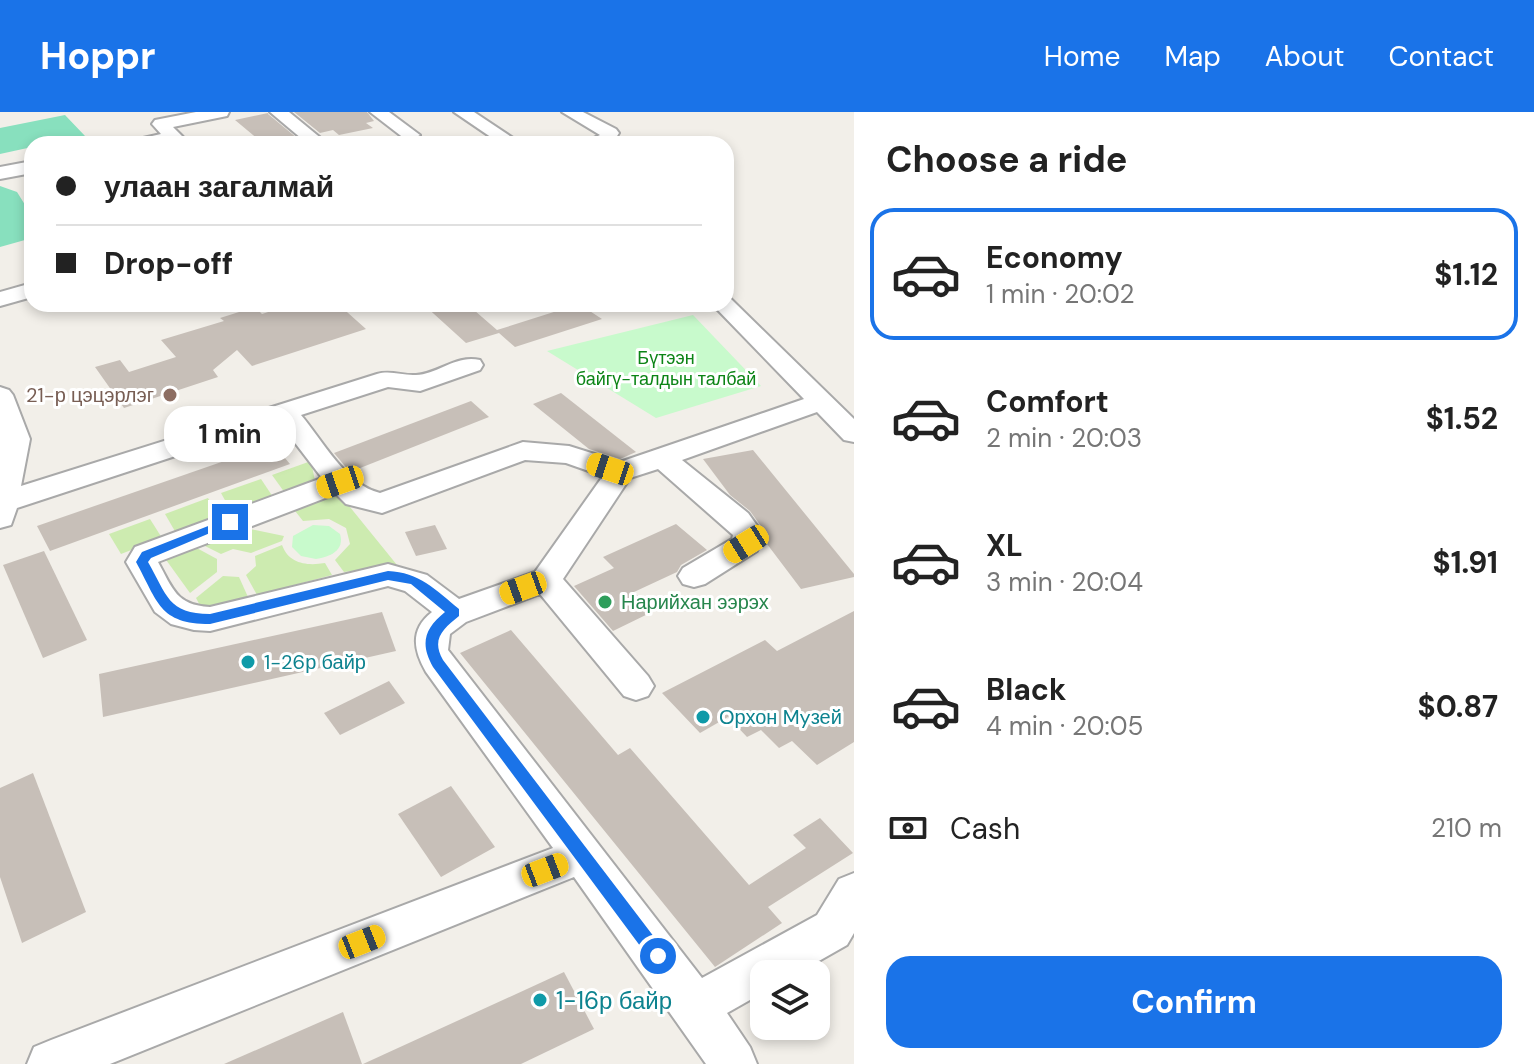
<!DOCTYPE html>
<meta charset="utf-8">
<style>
:root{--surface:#fff;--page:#f6f6f6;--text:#222;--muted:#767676;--line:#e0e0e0;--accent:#1a73e8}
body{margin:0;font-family:"DM Sans",sans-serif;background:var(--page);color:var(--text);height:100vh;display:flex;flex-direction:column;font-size:30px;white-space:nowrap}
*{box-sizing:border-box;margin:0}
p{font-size:26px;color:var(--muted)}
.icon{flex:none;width:44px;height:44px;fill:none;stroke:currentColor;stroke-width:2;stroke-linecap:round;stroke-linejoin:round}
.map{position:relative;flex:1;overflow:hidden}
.sheet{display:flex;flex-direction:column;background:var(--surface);width:680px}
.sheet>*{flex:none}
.hud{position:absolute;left:24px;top:24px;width:710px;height:176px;border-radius:24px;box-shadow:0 4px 12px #0003;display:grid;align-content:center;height:176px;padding:0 32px;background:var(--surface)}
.fabs{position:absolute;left:750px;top:848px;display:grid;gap:16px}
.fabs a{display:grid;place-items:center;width:80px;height:80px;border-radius:16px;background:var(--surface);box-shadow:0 4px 12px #0003;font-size:40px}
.end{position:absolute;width:36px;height:36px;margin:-18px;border:10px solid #1a73e8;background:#fff;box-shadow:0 0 0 4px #fff}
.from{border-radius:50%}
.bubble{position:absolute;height:56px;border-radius:24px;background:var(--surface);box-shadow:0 4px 12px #0003;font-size:26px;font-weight:700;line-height:56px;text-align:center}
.car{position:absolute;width:24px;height:48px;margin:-24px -12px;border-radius:10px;box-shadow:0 0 6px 2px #0007;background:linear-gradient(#f5c518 24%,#345 0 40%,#f5c518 0 76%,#345 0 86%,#f5c518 0)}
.hud b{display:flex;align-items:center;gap:28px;height:76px;font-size:30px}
.hud b+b{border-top:2px solid var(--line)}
.hud i{width:20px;height:20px;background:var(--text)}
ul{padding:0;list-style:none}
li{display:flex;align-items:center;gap:24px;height:132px;margin:0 16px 12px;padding:0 16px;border:4px solid transparent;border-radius:24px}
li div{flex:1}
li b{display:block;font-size:30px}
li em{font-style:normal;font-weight:700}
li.on{border-color:var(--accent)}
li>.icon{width:72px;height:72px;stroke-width:1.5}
h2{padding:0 32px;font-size:36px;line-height:96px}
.pay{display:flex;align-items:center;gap:20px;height:88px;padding:0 32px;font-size:30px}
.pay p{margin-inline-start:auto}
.cta{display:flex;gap:16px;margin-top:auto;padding:16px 32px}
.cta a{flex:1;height:92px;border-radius:24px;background:var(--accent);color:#fff;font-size:32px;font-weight:700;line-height:92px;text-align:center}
header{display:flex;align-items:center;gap:48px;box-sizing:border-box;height:112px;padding:0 40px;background:var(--accent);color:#fff}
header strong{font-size:38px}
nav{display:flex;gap:44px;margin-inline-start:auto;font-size:28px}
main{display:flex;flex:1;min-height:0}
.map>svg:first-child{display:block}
.grass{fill:#cdebb0}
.park{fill:#c8facc}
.pitch{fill:#88e0be}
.building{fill:#c7bfb8}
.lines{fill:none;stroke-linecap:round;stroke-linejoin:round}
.minor-casing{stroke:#a9a9a9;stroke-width:4}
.minor{fill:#fff;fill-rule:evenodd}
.route{fill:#1a73e8}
.education-dot{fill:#8d6e63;stroke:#fff;stroke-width:3}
.leisure-dot{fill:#2e9e5b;stroke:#fff;stroke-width:3}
.culture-dot{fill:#0f9aa8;stroke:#fff;stroke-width:3}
.labels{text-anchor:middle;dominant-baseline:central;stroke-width:6;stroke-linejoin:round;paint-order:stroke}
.far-park-label{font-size:18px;fill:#0c8416;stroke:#fff}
.education-label{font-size:20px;fill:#785e54;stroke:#fff;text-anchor:end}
.leisure-label{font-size:20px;fill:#27864d;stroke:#fff;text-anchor:start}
.culture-label{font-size:20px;fill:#0d838f;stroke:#fff;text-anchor:start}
.near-culture-label{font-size:24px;fill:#0d838f;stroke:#fff;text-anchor:start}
</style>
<header>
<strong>Hoppr</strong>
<nav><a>Home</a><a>Map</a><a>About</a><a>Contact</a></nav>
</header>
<main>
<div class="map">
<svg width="854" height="952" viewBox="0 0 854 952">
<rect width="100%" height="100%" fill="#f2efe9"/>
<g class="grass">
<polygon points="311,349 315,369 285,381 272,363"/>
<polygon points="261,367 273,385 232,401 221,381"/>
<polygon points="321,384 341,384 397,453 344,460 335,448 350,432 346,416 329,407 303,409 292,395"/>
<polygon points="208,386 219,405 176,421 165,402"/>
<polygon points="150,407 162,426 121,442 109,422"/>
<polygon points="241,415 284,424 282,429 251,441 233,437 221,442 199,431"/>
<path d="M 282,433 C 289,452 307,454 325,451 L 332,463 L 257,483 L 246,463 L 256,454 L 255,444 Z"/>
<polygon points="193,434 217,447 217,460 190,481 164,445"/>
<polygon points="223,464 239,465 248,485 203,499 196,486"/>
</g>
<g class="park">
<polygon points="693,203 761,274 656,306 547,239"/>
<path d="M 313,413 L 329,414 L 340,422 C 345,438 330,445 316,447 L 301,444 L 292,435 L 293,424 Z"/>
</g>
<g class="pitch">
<polygon points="65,3 85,24 32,32 32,35 0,42 0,16"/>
<polygon points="0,74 17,80 32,104 32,126 0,135"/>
</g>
<g class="building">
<polygon points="294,0 367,0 374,9 366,11 373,16 339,23 333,18 320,21"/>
<polygon points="268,1 268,2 297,26 264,32 235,8"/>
<polygon points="293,192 338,192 366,217 252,254 237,238 213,258 218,265 124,296 95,255 120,248 129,260 176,245 161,228 224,209 220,206 255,195 262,202"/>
<polygon points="423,192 467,192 497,218 579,192 602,207 515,235 499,221 466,231"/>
<polygon points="561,281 636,340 620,347 589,337 533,292"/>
<polygon points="471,289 489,305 350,360 334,341"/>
<polygon points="273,332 290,352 50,439 37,414"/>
<polygon points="753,338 854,462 854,465 801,477 764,428 765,420 750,399 730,383 703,347"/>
<polygon points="676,412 707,438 681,453 677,460 634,480 654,499 613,519 574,474 614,456 603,445"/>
<polygon points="435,413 447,437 416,444 405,420"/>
<polygon points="44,439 87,528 43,546 3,453"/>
<polygon points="854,499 854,630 817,653 792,629 779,636 761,618 747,625 728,605 700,621 662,581 765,528 777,539"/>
<polygon points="382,500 396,539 103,605 99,562"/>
<polygon points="511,518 618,643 630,636 749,773 806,736 793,723 820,706 853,741 768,795 782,811 715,855 460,541"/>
<polygon points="389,569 405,591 340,623 324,601"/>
<polygon points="33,661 86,800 22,831 0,765 0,676"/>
<polygon points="451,674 495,735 441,765 398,702"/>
<polygon points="564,860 594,917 521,952 363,952"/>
<polygon points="343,900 362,952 224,952"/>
</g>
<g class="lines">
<defs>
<g id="minor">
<polygon points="196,0 229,0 227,4 173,15 183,25 180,29 131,32 134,28 161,22 152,12 155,8"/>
<polygon points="270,0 289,0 328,32 308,32"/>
<polygon points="370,0 389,0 420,23 411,28 405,27"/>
<polygon points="454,0 474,0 522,32 501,32"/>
<polygon points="562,0 583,0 616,17 619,21 612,32 581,32 600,23"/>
<polygon points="32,49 32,61 0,67 0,55"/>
<polygon points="32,171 32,185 0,194 0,180"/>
<path d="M 726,186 L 731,187 L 854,307 L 854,330 L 844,328 L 817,300 L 682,348 L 748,401 L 763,422 L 757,439 L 705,472 L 694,475 L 683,472 L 678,464 L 683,456 L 732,427 L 733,423 L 658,357 L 630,366 L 563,467 L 648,564 L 654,574 L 648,584 L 636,588 L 624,584 L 540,482 L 466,510 L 450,522 L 448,538 L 702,866 L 817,803 L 839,767 L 854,761 L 854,821 L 847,833 L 796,862 L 764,862 L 764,880 L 727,901 L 750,935 L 757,952 L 706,952 L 574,765 L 110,952 L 27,952 L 34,935 L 51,928 L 553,736 L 426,560 C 414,539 409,518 432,500 L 405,479 L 388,474 L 210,519 L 194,518 L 171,512 L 155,500 L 126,450 L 135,435 L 322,366 L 279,310 L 17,396 L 11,413 L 0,416 L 0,275 L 9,278 L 13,283 L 30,327 L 21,374 L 377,262 C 391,258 403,264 416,263 C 438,262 457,242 480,248 L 483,253 L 480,258 L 420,279 L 388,275 L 301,303 C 323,329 346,373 380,381 L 523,330 L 569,334 L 620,350 L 804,287 L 712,192 L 726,192 ZM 525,348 L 566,351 L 603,364 L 535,460 L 459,487 L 427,463 L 388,452 L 210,495 C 176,493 173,477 158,450 L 336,382 L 346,392 L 382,401 Z"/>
</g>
</defs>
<use href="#minor" class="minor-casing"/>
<use href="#minor" class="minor"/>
</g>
<path class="route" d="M 226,407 L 236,410 L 151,446 L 148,450 C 167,483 168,502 210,502 L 388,459 C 419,460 436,478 459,497 L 459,504 C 443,517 431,527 443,548 L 664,838 L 667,844 L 664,850 L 658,853 L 652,850 L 433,555 C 420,532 424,517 445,500 L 411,472 L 388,468 L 210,512 C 159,512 158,490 136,450 L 142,440 Z"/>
<circle class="education-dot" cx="170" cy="283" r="8"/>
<circle class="leisure-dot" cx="605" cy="490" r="8"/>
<g class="culture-dot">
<circle cx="248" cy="550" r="8"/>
<circle cx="703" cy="605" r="8"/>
<circle cx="540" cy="888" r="8"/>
</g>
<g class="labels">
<g class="far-park-label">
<text x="666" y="246">Бүтээн<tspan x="666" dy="21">байгү-талдын талбай</tspan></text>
</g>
<g class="education-label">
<text x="154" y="283">21-р цэцэрлэг</text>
</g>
<g class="leisure-label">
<text x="621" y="490">Нарийхан ээрэх</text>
</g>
<g class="culture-label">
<text x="264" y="550">1-26р байр</text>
<text x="719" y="605">Орхон Myзей</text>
</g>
<g class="near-culture-label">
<text x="556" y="888">1-16р байр</text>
</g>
</g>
</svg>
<div class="fabs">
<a><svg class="icon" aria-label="layers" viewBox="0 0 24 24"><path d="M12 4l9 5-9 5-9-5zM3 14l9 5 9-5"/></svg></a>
</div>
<i class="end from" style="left:658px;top:844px"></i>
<i class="end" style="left:230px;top:410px"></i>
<div class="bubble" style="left:164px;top:294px;width:132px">1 min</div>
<i class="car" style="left:610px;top:357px;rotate:288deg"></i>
<i class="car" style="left:340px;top:370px;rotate:251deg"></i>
<i class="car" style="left:746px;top:432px;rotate:238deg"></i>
<i class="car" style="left:523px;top:476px;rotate:250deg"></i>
<i class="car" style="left:545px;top:758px;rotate:69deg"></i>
<i class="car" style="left:362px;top:830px;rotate:68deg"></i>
<div class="hud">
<b><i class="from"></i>улаан загалмай</b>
<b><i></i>Drop-off</b>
</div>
</div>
<section class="sheet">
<h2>Choose a ride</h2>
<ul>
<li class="on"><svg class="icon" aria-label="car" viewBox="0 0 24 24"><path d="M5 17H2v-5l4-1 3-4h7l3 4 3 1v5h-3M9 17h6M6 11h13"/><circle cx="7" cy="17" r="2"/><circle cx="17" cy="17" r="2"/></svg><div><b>Economy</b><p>1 min · 20:02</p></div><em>$1.12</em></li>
<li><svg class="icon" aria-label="car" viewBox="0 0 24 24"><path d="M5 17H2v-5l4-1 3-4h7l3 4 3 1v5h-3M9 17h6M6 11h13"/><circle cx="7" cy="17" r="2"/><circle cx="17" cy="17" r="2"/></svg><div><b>Comfort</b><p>2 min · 20:03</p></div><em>$1.52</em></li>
<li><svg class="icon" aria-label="car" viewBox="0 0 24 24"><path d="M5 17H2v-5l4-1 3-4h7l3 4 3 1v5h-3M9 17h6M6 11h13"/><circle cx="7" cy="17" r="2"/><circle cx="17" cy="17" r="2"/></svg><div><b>XL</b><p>3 min · 20:04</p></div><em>$1.91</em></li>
<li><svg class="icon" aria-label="car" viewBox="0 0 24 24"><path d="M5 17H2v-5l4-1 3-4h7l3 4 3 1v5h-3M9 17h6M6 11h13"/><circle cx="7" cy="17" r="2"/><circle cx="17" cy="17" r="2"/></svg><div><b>Black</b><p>4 min · 20:05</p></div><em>$0.87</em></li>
</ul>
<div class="pay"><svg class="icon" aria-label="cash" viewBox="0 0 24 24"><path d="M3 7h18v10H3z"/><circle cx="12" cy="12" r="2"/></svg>Cash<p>210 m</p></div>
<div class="cta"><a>Confirm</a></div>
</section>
</main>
